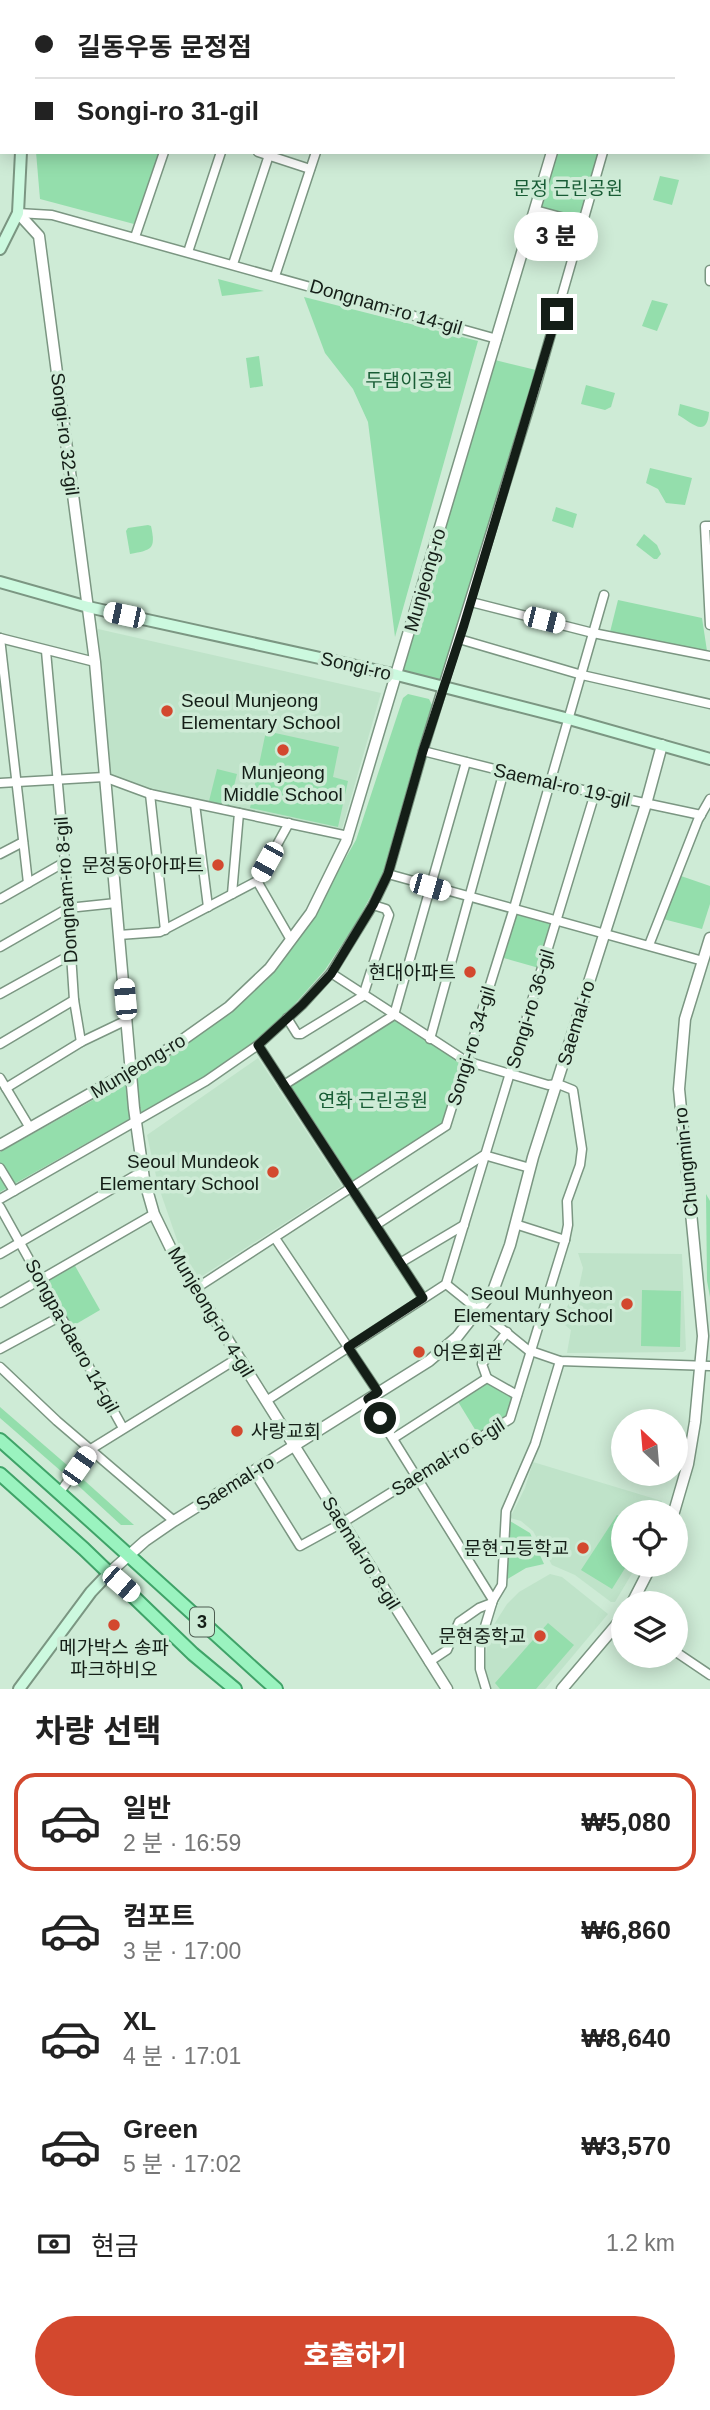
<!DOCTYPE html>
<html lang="ko">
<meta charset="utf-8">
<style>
:root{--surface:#fff;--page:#f2f2f2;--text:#222;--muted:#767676;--line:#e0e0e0;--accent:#d3482e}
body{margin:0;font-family:Arial,"Noto Sans KR",sans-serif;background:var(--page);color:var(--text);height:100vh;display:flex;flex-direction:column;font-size:26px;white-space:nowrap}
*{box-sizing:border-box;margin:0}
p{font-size:23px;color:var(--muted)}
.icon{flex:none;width:38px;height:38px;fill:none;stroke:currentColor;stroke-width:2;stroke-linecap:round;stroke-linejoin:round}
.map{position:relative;height:1689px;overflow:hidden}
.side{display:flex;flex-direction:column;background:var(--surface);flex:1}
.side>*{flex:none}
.top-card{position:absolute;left:0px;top:0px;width:710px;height:154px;box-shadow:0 4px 18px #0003;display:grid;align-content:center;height:154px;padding:0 35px;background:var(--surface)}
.needle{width:46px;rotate:334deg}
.buttons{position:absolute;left:611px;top:1409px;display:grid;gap:14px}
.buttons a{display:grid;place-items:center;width:77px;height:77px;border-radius:50%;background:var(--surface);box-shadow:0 4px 18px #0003;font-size:35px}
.end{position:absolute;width:32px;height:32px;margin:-16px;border:9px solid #141e17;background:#fff;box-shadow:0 0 0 4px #fff}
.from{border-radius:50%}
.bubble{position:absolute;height:49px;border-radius:24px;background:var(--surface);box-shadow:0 4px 18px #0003;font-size:23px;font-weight:800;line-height:49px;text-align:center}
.car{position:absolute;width:21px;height:42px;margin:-21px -10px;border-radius:9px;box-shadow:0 0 5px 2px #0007;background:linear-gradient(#fff 24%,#345 0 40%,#fff 0 76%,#345 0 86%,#fff 0)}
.top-card b{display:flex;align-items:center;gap:24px;height:66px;font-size:26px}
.top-card b+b{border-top:2px solid var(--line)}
.top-card i{width:18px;height:18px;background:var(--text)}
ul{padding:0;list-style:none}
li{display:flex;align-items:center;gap:21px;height:98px;margin:0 14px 10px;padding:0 21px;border:4px solid transparent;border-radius:21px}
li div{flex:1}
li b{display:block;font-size:26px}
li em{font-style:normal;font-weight:800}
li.active{border-color:var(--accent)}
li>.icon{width:63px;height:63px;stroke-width:1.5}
h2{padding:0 35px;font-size:32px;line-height:84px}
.pay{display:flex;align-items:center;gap:18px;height:77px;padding:0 35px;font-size:26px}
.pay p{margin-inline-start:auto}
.button{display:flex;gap:14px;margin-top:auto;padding:14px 35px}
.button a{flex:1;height:80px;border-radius:42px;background:var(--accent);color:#fff;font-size:28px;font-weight:800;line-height:80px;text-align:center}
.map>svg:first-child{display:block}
.built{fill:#bfe3c9}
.green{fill:#94deac}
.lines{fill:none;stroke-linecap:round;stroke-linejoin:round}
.minor-casing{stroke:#7b9682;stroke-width:11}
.tertiary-casing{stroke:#7b9682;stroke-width:13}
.secondary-casing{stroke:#7b9682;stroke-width:14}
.primary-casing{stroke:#3fa368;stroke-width:16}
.minor{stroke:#fff;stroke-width:8}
.tertiary{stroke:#fff;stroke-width:10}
.secondary{stroke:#ccf9df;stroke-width:10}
.primary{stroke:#9af3bf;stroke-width:12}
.route{stroke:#141e17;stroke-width:9}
.poi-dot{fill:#d3482e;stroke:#ceebd6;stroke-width:2.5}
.labels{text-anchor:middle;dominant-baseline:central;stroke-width:7;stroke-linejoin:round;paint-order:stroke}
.shield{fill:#ceebd6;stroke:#4c5c50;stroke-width:2}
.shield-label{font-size:18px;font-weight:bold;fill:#141e17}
.park-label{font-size:19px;fill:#185c35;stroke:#ceebd6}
.street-label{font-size:19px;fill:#141e17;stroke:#ceebd6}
.poi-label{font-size:19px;fill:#141e17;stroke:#ceebd6;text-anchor:end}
</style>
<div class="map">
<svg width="710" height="1689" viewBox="0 0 710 1689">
<rect width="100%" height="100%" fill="#ceebd6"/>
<g class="built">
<polygon points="98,629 381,693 342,829 165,794 109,774"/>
<polygon points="258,1058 342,1186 196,1280 186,1266 158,1185 147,1135"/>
<polygon points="578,1253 682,1254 686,1350 683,1352 567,1353 571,1330 559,1320 579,1287 583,1268"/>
<polygon points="533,1462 662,1501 659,1512 623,1512 623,1564 637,1565 615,1602 611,1602 575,1575 552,1565 533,1531 521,1521 510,1518 525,1488"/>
<polygon points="550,1574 562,1577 608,1614 545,1689 490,1689 485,1668 487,1645 493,1626 507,1604 519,1592"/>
</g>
<g class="green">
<polygon points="36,152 159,152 134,224 40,199"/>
<polygon points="556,152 601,152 582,220 539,209"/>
<polygon points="660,176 679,180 672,205 653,200"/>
<polygon points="218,279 264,291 222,296"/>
<polygon points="304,297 478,341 395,637 368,422 353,389 325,353"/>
<polygon points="652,300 668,304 657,331 642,326"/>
<polygon points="259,356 263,386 250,388 246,358"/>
<polygon points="491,359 540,371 444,687 397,675"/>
<polygon points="586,385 615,393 611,407 605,410 581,404"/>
<path d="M 680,404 L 709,412 C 707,441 689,420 678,415 Z"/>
<polygon points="650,468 692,478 685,505 666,503 658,489 646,483"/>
<polygon points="556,507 577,514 573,528 552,521"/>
<path d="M 148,525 L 151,526 C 156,549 152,550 130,554 L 126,531 L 128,528 Z"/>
<polygon points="644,534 657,545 661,554 657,559 654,559 636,545"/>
<polygon points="618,600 702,618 707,651 610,632"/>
<polygon points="408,694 429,699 432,705 383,874 356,923 325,970 285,1015 255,1041 202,1078 0,1192 0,1152 163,1061 226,1015 266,981 294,946 314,913 356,840 403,698"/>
<polygon points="266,731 339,747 333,777 348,781 338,827 250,808"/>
<polygon points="217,769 237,774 229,806 209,801"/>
<polygon points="681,876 710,886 710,904 702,929 663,919"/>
<polygon points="514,911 554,921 539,968 500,957"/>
<polygon points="393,1019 460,1061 443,1123 350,1185 288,1086"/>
<polygon points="706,1194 710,1201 710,1297 707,1281"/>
<polygon points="74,1264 100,1310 71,1327 44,1281"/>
<polygon points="642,1290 681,1291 680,1347 641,1346"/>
<polygon points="488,1380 514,1396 508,1417 479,1436 457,1400"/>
<polygon points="0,1407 67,1465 62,1472 0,1418"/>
<polygon points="76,1473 134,1525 121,1525 71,1479"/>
<polygon points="617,1515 623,1518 623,1564 627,1565 612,1589 581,1570"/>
<polygon points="510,1521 530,1533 544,1564 526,1568 506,1580"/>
<polygon points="548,1623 574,1645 536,1689 500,1689 495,1683"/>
</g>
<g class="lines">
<defs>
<g id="minor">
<polyline points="166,0 171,2"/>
<polyline points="450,0 455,2"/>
<polyline points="76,2 76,0"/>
<polyline points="216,2 217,0"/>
<polyline points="271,2 272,0"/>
<polyline points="500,2 501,0"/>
<polyline points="549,2 550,0"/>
<polyline points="647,2 648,0"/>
<polyline points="0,25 2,25"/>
<polyline points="709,42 710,43"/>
<polyline points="0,61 2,60"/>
<polyline points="258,152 310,169"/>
<polyline points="535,210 583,223"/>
<polyline points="18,213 52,215 497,339"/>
<polyline points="135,237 164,152"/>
<polyline points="188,252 221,152"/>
<polyline points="233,264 270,152"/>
<polyline points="710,270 710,281"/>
<polyline points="275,276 316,152"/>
<polyline points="710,526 705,526 710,625"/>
<polyline points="471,602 593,633 710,656"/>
<polyline points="0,638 28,883"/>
<polyline points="0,638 95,662"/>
<polyline points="459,639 582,675 710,704"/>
<polyline points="46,651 65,862 74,1000 81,1042"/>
<polyline points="423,751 550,783 701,815"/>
<polyline points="0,783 104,777 150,794 348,836"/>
<polyline points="150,794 165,930"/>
<polyline points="195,804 208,907"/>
<polyline points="0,854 23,842"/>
<polyline points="388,874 703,961"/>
<polyline points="257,881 291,940"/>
<polyline points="232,894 239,813"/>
<polyline points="0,899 65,862"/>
<polyline points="119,935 160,932 257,881 289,823"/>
<polyline points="649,945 698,820 710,799"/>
<polyline points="0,947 68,908 116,903"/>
<polyline points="331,973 466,1061 548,1085 558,1084 573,1090 582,1149 580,1165 567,1201 568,1225 565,1240"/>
<polyline points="0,994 72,954"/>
<polyline points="287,1018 297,1034 301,1034 363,996 389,915 386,909 373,905"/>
<polyline points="430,1039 504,771"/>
<polyline points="0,1044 74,1000"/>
<polyline points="258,1045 423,1298"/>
<polyline points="0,1078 30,1128"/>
<polyline points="284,1085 394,1015 466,762"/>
<polyline points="6,1088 81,1042 127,1020"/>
<polyline points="0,1168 14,1191"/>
<polyline points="0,1199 206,1081 258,1045 302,1005 331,973 373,905 388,874 423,751 536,386 603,152"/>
<polyline points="0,1207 123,1428"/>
<polyline points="376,1225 484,1155 530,1168"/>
<polyline points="275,1238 378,1392"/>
<polyline points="0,1254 143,1171"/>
<polyline points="400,1263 464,1225"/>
<polyline points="446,1284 528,1350 560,1361 710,1366"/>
<polyline points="195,1289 446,1126 514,908 604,595"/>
<polyline points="0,1303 154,1214"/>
<polyline points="0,1349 61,1316"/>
<polyline points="0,1367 57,1421 174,1521"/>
<polyline points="487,1378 482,1364 507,1332"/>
<polyline points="368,1399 493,1600"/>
<polyline points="266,1401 446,1284 595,793"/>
<polyline points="394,1438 487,1378 517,1395"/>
<polyline points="254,1472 300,1546 342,1523 510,1419 565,1240 515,1224"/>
<polyline points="60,1492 91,1449 238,1358"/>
<polyline points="676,1652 710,1675"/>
<polyline points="429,1662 447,1650 459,1622 479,1608 492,1603"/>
<polyline points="486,1689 480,1669 480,1643 493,1600 502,1585 506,1511 535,1444 560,1361"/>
</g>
<g id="tertiary">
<polyline points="306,0 311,2"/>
<polyline points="598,2 598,0"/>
<polyline points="18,213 39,236 95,662 134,1108 144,1179 154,1214 172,1251 447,1689"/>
<polyline points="0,1145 174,1046 229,1007 270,968 311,913 346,842 552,152"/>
<polyline points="674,1512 688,1464 695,1422 703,1336 679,1089 685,1019 710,938"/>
<polyline points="109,1573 145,1541 174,1521 429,1361 457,1337 493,1291 510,1245 533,1157 646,804 662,745"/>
<polyline points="632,1603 652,1564"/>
<polyline points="562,1689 623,1617"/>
</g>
<g id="secondary">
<polyline points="7,0 7,2"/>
<polyline points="0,249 18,213 21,152"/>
<polyline points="0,582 88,607 397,675 569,719 710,759"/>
<polyline points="19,1689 91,1592 109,1573"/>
</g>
<g id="primary">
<path d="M 0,1440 C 93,1522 184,1606 276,1689"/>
<polyline points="0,1474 84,1549 193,1654 235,1689"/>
</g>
</defs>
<use href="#minor" class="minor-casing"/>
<use href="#tertiary" class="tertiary-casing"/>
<use href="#secondary" class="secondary-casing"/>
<use href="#primary" class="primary-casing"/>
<use href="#minor" class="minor"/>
<use href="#tertiary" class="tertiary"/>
<use href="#secondary" class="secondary"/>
<use href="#primary" class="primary"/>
</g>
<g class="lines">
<polyline class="route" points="380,1418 368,1399 378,1392 348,1347 423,1298 258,1045 302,1005 331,974 373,905 388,874 423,751 464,625 557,314"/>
</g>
<g class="poi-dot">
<circle cx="167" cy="711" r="7"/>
<circle cx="283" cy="750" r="7"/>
<circle cx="218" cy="865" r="7"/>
<circle cx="470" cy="972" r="7"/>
<circle cx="273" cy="1172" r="7"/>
<circle cx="627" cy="1304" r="7"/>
<circle cx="419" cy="1352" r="7"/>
<circle cx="237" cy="1431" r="7"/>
<circle cx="583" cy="1548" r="7"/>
<circle cx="114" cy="1625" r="7"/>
<circle cx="540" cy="1636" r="7"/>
</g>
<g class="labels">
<rect class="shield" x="190" y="1607.5" width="24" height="29" rx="5"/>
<g class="shield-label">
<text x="202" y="1622">3</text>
</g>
<g class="park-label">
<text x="568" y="188">문정 근린공원</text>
<text x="409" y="380">두댐이공원</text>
<text x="373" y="1100">연화 근린공원</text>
</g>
<g class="street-label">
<text transform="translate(386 307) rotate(16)">Dongnam-ro 14-gil</text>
<text transform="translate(65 434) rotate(83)">Songi-ro 32-gil</text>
<text transform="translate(425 580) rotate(-74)">Munjeong-ro</text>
<text transform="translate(356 666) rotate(13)">Songi-ro</text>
<text transform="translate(562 785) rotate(13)">Saemal-ro 19-gil</text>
<text transform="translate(66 890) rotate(-94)">Dongnam-ro 8-gil</text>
<text transform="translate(530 1009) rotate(-73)">Songi-ro 36-gil</text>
<text transform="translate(576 1023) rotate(-73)">Saemal-ro</text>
<text transform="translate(471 1046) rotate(-73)">Songi-ro 34-gil</text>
<text transform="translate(138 1066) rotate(-31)">Munjeong-ro</text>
<text transform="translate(686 1162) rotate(-96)">Chungmin-ro</text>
<text transform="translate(211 1312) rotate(59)">Munjeong-ro 4-gil</text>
<text transform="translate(72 1336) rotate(61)">Songpa-daero 14-gil</text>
<text transform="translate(448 1457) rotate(-32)">Saemal-ro 6-gil</text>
<text transform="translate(235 1483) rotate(-32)">Saemal-ro</text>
<text transform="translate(361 1553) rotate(58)">Saemal-ro 8-gil</text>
</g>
<g class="poi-label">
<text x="181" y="700" text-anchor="start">Seoul Munjeong<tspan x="181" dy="22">Elementary School</tspan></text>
<text x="283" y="772" text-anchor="middle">Munjeong<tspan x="283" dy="22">Middle School</tspan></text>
<text x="204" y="865">문정동아아파트</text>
<text x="456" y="972">현대아파트</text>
<text x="259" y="1161">Seoul Mundeok<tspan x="259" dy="22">Elementary School</tspan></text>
<text x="613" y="1293">Seoul Munhyeon<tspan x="613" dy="22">Elementary School</tspan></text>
<text x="433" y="1352" text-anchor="start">어은회관</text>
<text x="251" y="1431" text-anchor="start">사랑교회</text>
<text x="569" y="1548">문현고등학교</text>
<text x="526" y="1636">문현중학교</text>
<text x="114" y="1647" text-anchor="middle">메가박스 송파<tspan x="114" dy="22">파크하비오</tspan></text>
</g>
</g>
</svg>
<div class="buttons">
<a><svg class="needle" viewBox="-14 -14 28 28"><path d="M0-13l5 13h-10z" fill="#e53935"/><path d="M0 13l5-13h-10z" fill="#767676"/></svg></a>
<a><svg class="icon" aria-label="locate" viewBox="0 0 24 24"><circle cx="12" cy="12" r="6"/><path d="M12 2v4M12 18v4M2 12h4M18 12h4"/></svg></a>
<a><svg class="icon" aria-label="layers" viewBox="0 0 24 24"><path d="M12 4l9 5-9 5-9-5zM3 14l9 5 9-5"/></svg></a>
</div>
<i class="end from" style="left:380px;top:1418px"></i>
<i class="end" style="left:557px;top:314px"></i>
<div class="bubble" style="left:514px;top:212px;width:84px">3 분</div>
<i class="car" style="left:124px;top:615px;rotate:282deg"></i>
<i class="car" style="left:544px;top:620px;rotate:104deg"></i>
<i class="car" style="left:267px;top:862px;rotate:209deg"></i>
<i class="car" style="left:430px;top:887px;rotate:106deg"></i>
<i class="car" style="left:125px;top:999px;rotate:355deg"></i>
<i class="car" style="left:79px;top:1466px;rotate:35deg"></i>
<i class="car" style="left:121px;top:1584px;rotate:131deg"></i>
<div class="top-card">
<b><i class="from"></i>길동우동 문정점</b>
<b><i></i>Songi-ro 31-gil</b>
</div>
</div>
<section class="side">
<h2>차량 선택</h2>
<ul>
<li class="active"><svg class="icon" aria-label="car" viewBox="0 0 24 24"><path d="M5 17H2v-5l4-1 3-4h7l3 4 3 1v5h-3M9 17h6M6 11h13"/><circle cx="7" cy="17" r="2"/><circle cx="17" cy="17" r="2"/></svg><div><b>일반</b><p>2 분 · 16:59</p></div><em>₩5,080</em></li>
<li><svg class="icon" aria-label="car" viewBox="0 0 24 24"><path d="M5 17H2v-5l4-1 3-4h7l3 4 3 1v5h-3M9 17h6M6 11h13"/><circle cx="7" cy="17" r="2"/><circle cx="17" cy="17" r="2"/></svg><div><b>컴포트</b><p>3 분 · 17:00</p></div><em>₩6,860</em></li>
<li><svg class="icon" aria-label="car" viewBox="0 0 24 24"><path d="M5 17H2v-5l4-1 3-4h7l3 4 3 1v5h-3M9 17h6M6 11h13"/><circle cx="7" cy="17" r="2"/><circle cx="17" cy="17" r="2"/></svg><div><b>XL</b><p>4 분 · 17:01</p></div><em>₩8,640</em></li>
<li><svg class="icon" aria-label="car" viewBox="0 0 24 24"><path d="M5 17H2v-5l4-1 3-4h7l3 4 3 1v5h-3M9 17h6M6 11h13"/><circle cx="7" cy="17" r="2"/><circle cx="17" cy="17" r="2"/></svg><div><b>Green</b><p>5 분 · 17:02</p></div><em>₩3,570</em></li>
</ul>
<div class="pay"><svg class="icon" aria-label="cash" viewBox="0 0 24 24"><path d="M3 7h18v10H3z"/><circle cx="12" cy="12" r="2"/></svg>현금<p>1.2 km</p></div>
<div class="button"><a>호출하기</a></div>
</section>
